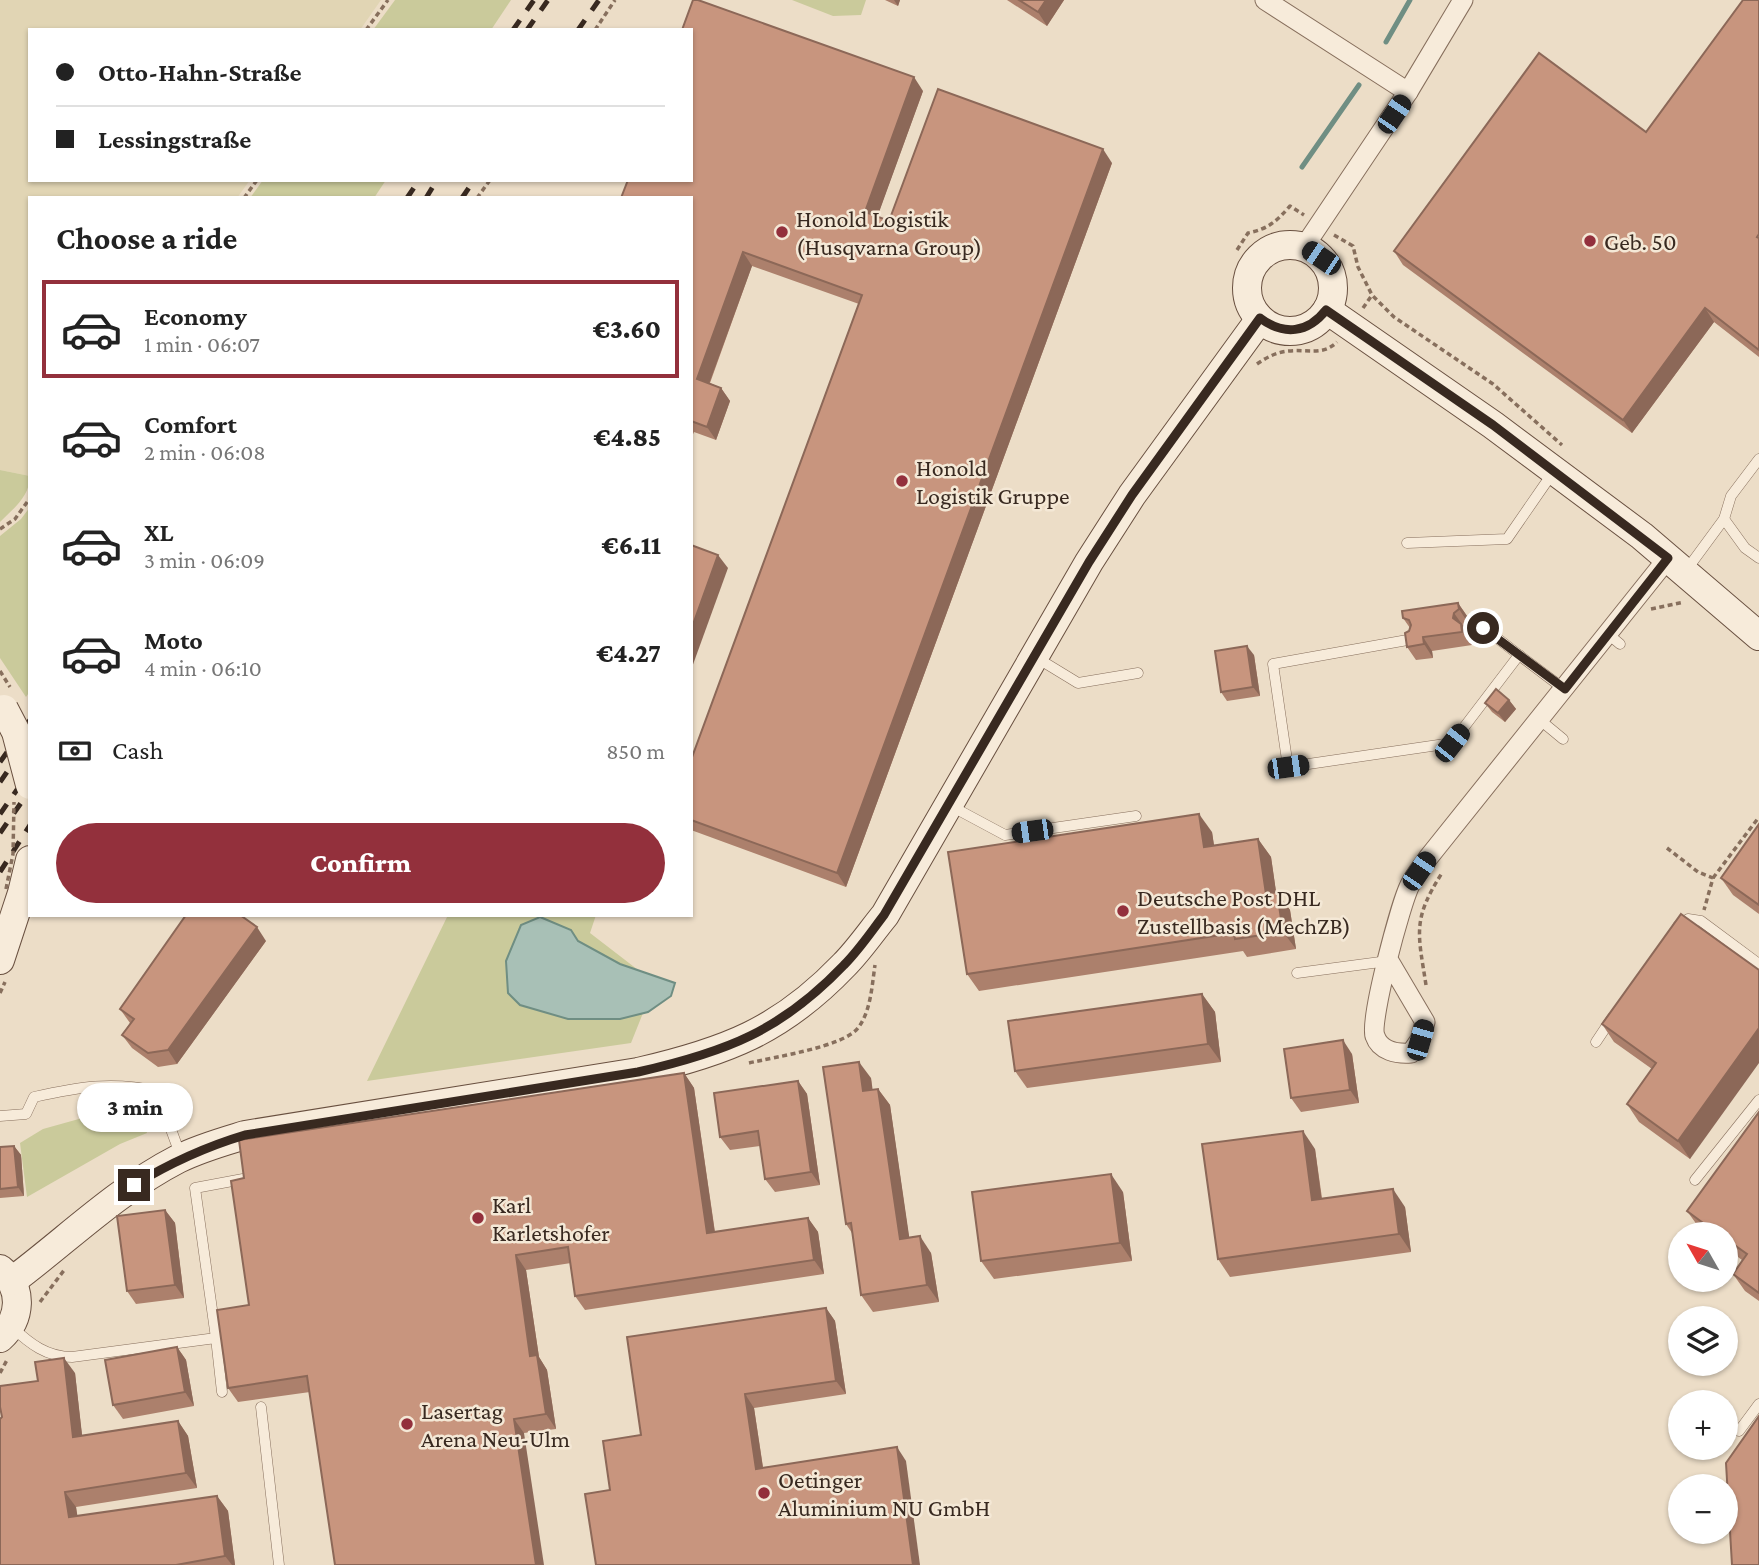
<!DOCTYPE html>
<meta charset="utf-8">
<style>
:root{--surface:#fff;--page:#f6f6f6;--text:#222;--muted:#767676;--line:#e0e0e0;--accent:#93303c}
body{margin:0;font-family:"Crimson Pro",serif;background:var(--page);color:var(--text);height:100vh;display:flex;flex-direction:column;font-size:26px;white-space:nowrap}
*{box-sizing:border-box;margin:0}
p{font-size:23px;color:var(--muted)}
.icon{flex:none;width:38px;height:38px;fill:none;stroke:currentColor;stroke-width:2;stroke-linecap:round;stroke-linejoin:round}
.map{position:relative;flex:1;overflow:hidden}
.sheet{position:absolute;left:28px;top:196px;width:665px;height:721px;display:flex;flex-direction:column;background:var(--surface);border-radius:0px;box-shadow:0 2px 5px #0004}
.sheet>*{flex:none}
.hud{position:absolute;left:28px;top:28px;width:665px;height:154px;border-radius:0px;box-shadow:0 2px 5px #0004;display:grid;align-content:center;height:154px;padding:0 28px;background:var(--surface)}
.needle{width:46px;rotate:309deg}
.buttons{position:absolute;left:1668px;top:1222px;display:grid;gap:14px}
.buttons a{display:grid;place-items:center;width:70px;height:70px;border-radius:50%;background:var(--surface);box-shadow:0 2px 5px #0004;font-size:35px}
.end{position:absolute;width:32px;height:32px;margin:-16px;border:9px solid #382920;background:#fff;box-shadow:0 0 0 4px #fff}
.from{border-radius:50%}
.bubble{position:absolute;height:49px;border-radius:24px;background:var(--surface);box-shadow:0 2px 5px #0004;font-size:23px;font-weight:800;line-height:49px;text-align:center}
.car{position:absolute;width:21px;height:42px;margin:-21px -10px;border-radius:9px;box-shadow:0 0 5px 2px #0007;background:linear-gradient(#222 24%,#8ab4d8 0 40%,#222 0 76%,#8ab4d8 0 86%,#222 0)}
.hud b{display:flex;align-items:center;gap:24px;height:66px;font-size:26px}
.hud b+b{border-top:2px solid var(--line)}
.hud i{width:18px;height:18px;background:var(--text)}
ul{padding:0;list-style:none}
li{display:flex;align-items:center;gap:21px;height:98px;margin:0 14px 10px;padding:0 14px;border:4px solid transparent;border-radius:0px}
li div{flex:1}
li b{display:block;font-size:26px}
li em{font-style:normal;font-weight:800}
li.active{border-color:var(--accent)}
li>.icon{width:63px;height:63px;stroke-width:1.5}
h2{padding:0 28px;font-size:32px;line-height:84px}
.pay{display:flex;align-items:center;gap:18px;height:77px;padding:0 28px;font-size:26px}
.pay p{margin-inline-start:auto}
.cta{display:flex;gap:14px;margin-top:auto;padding:14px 28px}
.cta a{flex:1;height:80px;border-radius:42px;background:var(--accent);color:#fff;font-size:28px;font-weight:800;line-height:80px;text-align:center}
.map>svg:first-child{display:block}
.farmland{fill:#e1d5b4}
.green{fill:#caca9b}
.water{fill:#a8c0b6;stroke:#6f8e83;stroke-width:2}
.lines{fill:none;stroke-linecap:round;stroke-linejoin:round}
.stream{stroke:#6f8e83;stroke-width:5}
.lane-casing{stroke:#876f5d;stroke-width:11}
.street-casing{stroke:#876f5d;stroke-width:21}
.secondary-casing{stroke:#695040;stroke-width:30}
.path{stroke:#876f5d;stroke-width:3.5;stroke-dasharray:5 3.5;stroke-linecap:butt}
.lane{stroke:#f7ebda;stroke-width:10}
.street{stroke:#f7ebda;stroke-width:19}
.secondary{stroke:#f7ebda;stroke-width:28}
.rail{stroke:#382920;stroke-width:5;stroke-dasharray:12 12;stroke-linecap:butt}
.secondary-bridge-casing{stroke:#695040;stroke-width:30;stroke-linecap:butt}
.path-bridge{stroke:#876f5d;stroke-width:3.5;stroke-dasharray:5 3.5;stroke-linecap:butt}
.secondary-bridge{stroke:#f7ebda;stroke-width:28}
.wall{fill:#ac806c}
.shaded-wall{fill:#8c6858}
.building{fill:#c8957e;stroke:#8c6858;stroke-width:2}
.route{stroke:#382920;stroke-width:9}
.poi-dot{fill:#93303c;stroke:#f4e8d6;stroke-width:2.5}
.labels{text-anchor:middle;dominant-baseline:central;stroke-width:5;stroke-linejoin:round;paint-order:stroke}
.poi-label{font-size:24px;fill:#382920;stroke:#f4e8d6;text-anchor:start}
</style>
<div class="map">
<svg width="1759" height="1565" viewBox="0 0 1759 1565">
<rect width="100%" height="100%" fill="#ecddc7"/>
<polygon class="farmland" points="0,0 381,0 360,30 30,30 30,180 250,180 237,198 30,198 30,476 0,470"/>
<g class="green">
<polygon points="395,0 511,0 491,30 373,30"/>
<polygon points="792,0 866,0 861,15 833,16"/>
<polygon points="263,180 386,180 374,198 250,198"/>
<path d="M 0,470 L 30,476 C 30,496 13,509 0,522 Z"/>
<polygon points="30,507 30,691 26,697 0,658 0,536 21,519"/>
<polygon points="448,915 596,915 590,933 655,983 631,1043 367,1081"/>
<polygon points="86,1117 144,1122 147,1133 120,1144 27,1197 20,1143 43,1129"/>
</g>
<polygon class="water" points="540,917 571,930 578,941 620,964 675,983 671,996 648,1012 620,1019 568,1019 520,1005 508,993 506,961 521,925"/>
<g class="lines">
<g class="stream">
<polyline points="1386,42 1410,0"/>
<polyline points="1302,167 1359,85"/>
</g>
<defs>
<g id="lane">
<polyline points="1724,519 1745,548 1759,558"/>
<polyline points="1407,543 1507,539 1554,471"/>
<polyline points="1685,572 1724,519 1731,496 1759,459"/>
<polyline points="1470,630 1484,628 1519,655"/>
<polyline points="1608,634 1620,644"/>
<polyline points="1413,639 1273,664 1288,767 1452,743 1519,655 1564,689"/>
<polyline points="1037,658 1078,683 1138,673"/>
<polyline points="1540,720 1563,739"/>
<polyline points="949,805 1005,835 1136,816"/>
<polyline points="1678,926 1688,919 1701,921 1759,964"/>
<polyline points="1297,973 1388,961"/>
<polyline points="1596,1042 1612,1018"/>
<path d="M 0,1116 L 26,1114 L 34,1097 C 79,1087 111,1081 157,1091 L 180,1154"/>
<polyline points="1695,1180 1759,1100"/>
<path d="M 12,1327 C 30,1344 47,1357 72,1357 L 216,1338 L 195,1188 L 243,1179"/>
<polyline points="216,1338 222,1392"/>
<polyline points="261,1407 279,1565"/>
<polyline points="1739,1431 1759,1404"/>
</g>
<g id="street">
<polyline points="1265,0 1408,92"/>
<polyline points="1304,247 1408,92 1463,0"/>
<path d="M 1389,961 L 1425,1022 L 1420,1040 L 1411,1053 C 1397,1054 1380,1051 1375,1036 C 1369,1021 1401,902 1410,885 C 1415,875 1422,867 1428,858 L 1668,558"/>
</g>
<g id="secondary">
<circle cx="1290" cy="288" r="43"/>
<polyline points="1327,310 1493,425 1642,536 1759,636"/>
<polyline points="0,960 22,893 30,860"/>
<path d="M 0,1269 C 24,1288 21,1319 0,1338"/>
<path d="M 12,1281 C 67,1240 116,1191 178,1159 C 200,1148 222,1142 245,1135 L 638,1072 C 725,1052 781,1031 844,965 C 859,950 871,932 885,915 L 1089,562 L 1132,495 L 1260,319"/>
</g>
</defs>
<use href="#lane" class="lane-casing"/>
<use href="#street" class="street-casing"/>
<use href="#secondary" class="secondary-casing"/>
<g class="path">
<polyline points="366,30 388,0"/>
<polyline points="595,30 615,0"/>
<polyline points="244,198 257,180"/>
<polyline points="477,198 490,180"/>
<polyline points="1334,235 1353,246 1358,267 1372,295 1394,317 1493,384 1562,445"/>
<path d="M 1237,250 L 1248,233 C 1268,229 1277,221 1290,206 L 1304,215"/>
<polyline points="1363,308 1372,295"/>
<path d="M 1257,364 C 1267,357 1277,352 1289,351 C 1307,349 1323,356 1337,342"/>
<polyline points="0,529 15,519 30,498"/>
<polyline points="1651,609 1684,602"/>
<polyline points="0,671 10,687"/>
<polyline points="1667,848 1698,872 1713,878 1704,910"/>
<polyline points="1713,878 1759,817"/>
<path d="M 1426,985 C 1418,933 1412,920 1442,873"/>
<polyline points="0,993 5,982"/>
<path d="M 749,1063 C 774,1057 843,1047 858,1028 C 871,1011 872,985 875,965"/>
<polyline points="40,1302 65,1269"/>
<polyline points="0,1373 7,1360"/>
</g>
<use href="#lane" class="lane"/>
<use href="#street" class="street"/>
<use href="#secondary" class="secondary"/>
<g class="rail">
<polyline points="513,30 534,0"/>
<polyline points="527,30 548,0"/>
<polyline points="578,30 599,0"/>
<polyline points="407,198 419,180"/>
<polyline points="426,198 437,180"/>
<polyline points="462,198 474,180"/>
<polyline points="0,762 30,720"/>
<polyline points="0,782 30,739"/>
<polyline points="0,814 30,771"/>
<polyline points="0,833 30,790"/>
<polyline points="0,872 30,825"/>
</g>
<defs>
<polyline id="secondary-bridge" points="4,709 16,732 30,785"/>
</defs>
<use href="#secondary-bridge" class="secondary-bridge-casing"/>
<polyline class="path-bridge" points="6,889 13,854 14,802"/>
<use href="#secondary-bridge" class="secondary-bridge"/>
</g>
<g class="wall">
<polygon points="885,0 900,0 898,6"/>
<polygon points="1007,0 1064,0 1047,26"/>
<polygon points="1759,0 1759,357 1714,322 1632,433 1403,265 1394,251 1646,132"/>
<polygon points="923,91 877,217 889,221 1112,163 846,887 691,830 691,760 859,304 752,266 710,383 721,388 730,401 716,440 694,432 691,439 691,198"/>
<polygon points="1458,603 1467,616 1468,623 1463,627 1471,637 1472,645 1432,651 1433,658 1416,660 1407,647 1410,628 1403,618"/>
<polygon points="1254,655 1260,696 1227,701 1221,692"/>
<polygon points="1509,700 1516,709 1505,722 1492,712 1485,703"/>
<polygon points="1759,824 1759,914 1733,895 1721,878"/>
<polygon points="1212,832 1214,846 1258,839 1271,857 1276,892 1290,910 1296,949 1247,957 1243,951 979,991 967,974"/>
<polygon points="266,941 177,1064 158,1067 132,1048 122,1035 130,1023 120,1009"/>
<polygon points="1759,970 1690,1159 1639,1122 1627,1104 1652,1069 1614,1042 1602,1024"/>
<polygon points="1202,994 1215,1012 1221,1062 1027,1088 1015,1071"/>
<polygon points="1352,1054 1359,1103 1301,1112 1291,1098"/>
<polygon points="684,1073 694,1088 715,1232 808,1218 818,1232 824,1274 585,1310 575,1296 571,1263 526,1270 539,1357 547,1370 556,1429 524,1433 310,1392 238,1402 228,1388 249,1305 244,1178"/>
<polygon points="871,1078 872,1090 878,1089 890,1105 909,1238 931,1253 939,1302 873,1312 861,1295 852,1233 846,1224"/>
<polygon points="798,1081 807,1094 820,1185 775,1192 765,1179 760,1146 730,1150 720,1137"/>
<polygon points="1759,1112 1759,1301 1745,1291 1733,1274 1742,1260 1726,1248 1726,1234 1706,1234 1700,1229 1687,1211"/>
<polygon points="14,1146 21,1155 24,1196 0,1198 0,1147"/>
<polygon points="1315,1149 1322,1198 1405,1207 1411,1252 1230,1277 1218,1259"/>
<polygon points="1123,1192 1132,1261 994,1279 981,1261"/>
<polygon points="165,1210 175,1223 184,1298 136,1304 127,1291"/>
<polygon points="826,1308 835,1321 846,1394 754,1408 763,1467 906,1461 610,1490 641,1435"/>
<polygon points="177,1347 186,1360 194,1406 123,1419 113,1405"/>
<polygon points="75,1373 82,1436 178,1421 188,1436 197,1488 76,1507 77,1516 217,1496 228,1511 235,1565 0,1565 38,1381"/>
</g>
<g class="shaded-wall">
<polygon points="894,0 900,0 898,6"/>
<polygon points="1046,0 1064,0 1047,26 1038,12"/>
<polygon points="914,77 923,91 874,226 865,212"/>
<polygon points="1103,149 1112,163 846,887 837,873"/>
<polygon points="743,252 752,266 706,392 697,379"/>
<polygon points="1705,308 1714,322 1632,433 1623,420"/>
<polygon points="721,388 730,401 716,440 707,427"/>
<polygon points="718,555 728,568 691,670 691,630"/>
<polygon points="1458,603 1467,616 1468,623 1459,609"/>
<polygon points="1454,613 1471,637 1472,645 1453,618"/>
<polygon points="1423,637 1432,651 1433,658 1424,644"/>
<polygon points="1247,646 1254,655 1260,696 1253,687"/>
<polygon points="1509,700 1516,709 1505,722 1498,713"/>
<polygon points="1199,814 1212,832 1217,865 1204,847"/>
<polygon points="1258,839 1271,857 1279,912 1266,894"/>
<polygon points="1277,892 1290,910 1296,949 1283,932"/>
<polygon points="257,927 266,941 177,1064 168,1050"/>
<polygon points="1202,994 1215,1012 1221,1062 1208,1044"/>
<polygon points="1759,1028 1759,1063 1690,1159 1678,1141"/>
<polygon points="1343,1040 1352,1054 1359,1103 1350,1090"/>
<polygon points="859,1062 871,1078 875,1107 863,1091"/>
<polygon points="684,1073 694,1088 717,1248 707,1233"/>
<polygon points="798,1081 807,1094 820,1185 811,1172"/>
<polygon points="878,1089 890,1105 912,1256 900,1239"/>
<polygon points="1303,1131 1315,1149 1324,1218 1312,1200"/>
<polygon points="14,1146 21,1155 24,1196 18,1187"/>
<polygon points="1111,1174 1123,1192 1132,1261 1120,1243"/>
<polygon points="1393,1189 1405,1207 1411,1252 1399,1234"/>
<polygon points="165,1210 175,1223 184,1298 175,1285"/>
<polygon points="808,1218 818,1232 824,1274 814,1260"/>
<polygon points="920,1236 931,1253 939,1302 927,1285"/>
<polygon points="516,1255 526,1270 539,1357 547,1370 556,1429 546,1414 530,1356"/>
<polygon points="826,1308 835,1321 846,1394 836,1381"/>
<polygon points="177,1347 186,1360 194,1406 185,1392"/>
<polygon points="64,1358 75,1373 84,1452 73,1437"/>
<polygon points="745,1394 754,1408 765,1482 756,1469"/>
<polygon points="514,1419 524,1433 544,1565 536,1565"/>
<polygon points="178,1421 188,1436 197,1488 186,1473"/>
<polygon points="897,1447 906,1461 920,1565 913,1565"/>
<polygon points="65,1492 76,1507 80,1532 69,1517"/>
<polygon points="217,1496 228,1511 235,1565 232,1565 225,1556"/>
</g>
<g class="building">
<polygon points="693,0 698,0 914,77 865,212 889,221 938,89 1103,149 837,873 691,820 691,760 862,295 743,252 697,379 721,388 707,427 691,421 691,198 621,198 628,180 691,180 691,30 682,30"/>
<polygon points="1019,0 1046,0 1038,12"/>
<polygon points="1743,0 1759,0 1759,234 1757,237 1759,238 1759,350 1705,308 1623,420 1394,251 1539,53 1646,132"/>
<polygon points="691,545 718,555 691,630"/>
<polygon points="1458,603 1459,609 1454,613 1453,618 1461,624 1462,632 1423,637 1424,644 1407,647 1405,633 1409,631 1411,625 1409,620 1403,618 1402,611"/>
<polygon points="1247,646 1253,687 1221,692 1215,651"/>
<polygon points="1496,689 1509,700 1498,713 1485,703"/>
<polygon points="1199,814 1204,847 1258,839 1266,894 1277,892 1283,932 1235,939 1234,933 967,974 948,852"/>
<polygon points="1759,824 1759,905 1721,878"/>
<polygon points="1681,914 1759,970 1759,1028 1678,1141 1627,1104 1656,1063 1602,1024"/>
<polygon points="186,915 240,915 257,927 168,1050 148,1053 122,1035 134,1019 120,1009"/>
<polygon points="1202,994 1208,1044 1015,1071 1008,1021"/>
<polygon points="1343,1040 1350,1090 1291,1098 1284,1049"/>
<polygon points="859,1062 863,1091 878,1089 900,1239 920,1236 927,1285 861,1295 851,1223 846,1224 823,1067"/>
<polygon points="684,1073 707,1233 808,1218 814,1260 575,1296 568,1247 516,1255 530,1356 537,1355 546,1414 514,1419 536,1565 335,1565 307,1376 228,1388 217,1310 249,1305 231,1181 244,1178 239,1140"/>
<polygon points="798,1081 811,1172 765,1179 758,1131 720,1137 714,1093"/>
<polygon points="1759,1112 1759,1293 1733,1274 1747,1254 1726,1239 1726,1234 1718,1234 1687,1211"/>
<polygon points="1303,1131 1312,1200 1393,1189 1399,1234 1218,1259 1202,1144"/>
<polygon points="14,1146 18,1187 0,1189 0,1147"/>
<polygon points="1111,1174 1120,1243 981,1261 972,1192"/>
<polygon points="165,1210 175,1285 127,1291 117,1216"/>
<polygon points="826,1308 836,1381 745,1394 756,1469 897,1447 913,1565 596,1565 585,1494 610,1490 603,1441 641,1435 627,1337"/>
<polygon points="177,1347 185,1392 113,1405 105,1360"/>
<polygon points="64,1358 73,1437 178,1421 186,1473 65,1492 69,1517 217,1496 225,1556 176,1565 0,1565 0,1419 2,1417 0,1407 0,1386 38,1381 35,1362"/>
<polygon points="1759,1416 1759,1565 1732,1565 1726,1463"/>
</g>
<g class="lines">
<path class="route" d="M 134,1185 C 170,1163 205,1147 245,1135 L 638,1072 C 726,1052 781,1031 844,965 C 859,950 871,932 884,915 L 1089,562 L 1132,495 L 1260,318 C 1284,336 1308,333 1326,310 L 1493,425 L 1668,558 L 1565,689 L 1483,628"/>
</g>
<g class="poi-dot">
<circle cx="782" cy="232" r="7"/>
<circle cx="1590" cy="241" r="7"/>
<circle cx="902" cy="481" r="7"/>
<circle cx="1123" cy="911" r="7"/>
<circle cx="478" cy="1218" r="7"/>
<circle cx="407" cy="1424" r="7"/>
<circle cx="764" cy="1493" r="7"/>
</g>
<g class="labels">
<g class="poi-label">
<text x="796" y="218">Honold Logistik<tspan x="796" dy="28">(Husqvarna Group)</tspan></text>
<text x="1604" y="241">Geb. 50</text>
<text x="916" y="467">Honold<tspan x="916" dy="28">Logistik Gruppe</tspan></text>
<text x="1137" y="897">Deutsche Post DHL<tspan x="1137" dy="28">Zustellbasis (MechZB)</tspan></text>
<text x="492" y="1204">Karl<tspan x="492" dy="28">Karletshofer</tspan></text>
<text x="421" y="1410">Lasertag<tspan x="421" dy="28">Arena Neu-Ulm</tspan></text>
<text x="778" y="1479">Oetinger<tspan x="778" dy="28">Aluminium NU GmbH</tspan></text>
</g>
</g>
</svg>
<div class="buttons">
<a><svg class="needle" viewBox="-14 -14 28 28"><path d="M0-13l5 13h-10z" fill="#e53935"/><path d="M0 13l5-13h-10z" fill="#767676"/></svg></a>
<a><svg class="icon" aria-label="layers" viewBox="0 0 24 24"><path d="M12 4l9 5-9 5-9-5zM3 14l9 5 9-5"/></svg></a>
<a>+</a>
<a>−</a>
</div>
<i class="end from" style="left:1483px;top:628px"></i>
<i class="end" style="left:134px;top:1185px"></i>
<div class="bubble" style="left:77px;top:1083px;width:116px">3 min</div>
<i class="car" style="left:1394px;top:114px;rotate:34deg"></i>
<i class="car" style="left:1321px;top:258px;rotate:304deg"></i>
<i class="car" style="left:1452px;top:743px;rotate:38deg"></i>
<i class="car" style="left:1288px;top:767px;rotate:82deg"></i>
<i class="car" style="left:1032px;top:831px;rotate:262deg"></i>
<i class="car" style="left:1419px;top:871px;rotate:34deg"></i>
<i class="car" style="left:1420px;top:1040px;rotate:16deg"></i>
<div class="hud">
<b><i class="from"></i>Otto-Hahn-Straße</b>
<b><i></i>Lessingstraße</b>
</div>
<section class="sheet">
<h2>Choose a ride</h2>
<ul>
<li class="active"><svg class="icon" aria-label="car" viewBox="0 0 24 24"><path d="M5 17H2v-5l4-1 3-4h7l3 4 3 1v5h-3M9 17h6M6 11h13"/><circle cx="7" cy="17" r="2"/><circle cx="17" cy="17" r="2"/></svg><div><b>Economy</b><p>1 min · 06:07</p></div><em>€3.60</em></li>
<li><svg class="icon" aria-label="car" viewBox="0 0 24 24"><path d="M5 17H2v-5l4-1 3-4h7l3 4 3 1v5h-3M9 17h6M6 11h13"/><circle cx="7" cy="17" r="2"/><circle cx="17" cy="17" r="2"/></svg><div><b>Comfort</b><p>2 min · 06:08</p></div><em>€4.85</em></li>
<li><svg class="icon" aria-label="car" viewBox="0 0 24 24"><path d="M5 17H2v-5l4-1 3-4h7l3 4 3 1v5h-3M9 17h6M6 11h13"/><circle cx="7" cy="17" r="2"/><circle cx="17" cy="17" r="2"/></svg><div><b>XL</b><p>3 min · 06:09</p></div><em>€6.11</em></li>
<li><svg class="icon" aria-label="car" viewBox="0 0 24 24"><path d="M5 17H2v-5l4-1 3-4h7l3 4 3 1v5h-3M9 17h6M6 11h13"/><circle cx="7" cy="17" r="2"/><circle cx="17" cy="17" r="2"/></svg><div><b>Moto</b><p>4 min · 06:10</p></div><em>€4.27</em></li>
</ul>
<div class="pay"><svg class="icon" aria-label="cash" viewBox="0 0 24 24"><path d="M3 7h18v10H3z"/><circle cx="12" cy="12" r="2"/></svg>Cash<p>850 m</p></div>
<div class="cta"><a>Confirm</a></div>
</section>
</div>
